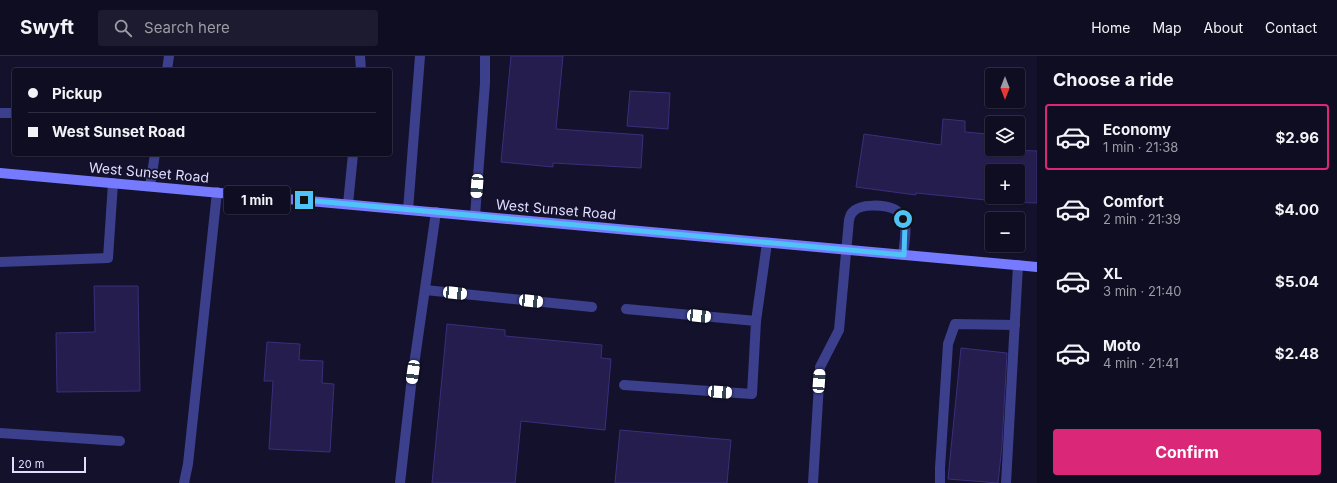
<!DOCTYPE html>
<meta charset="utf-8">
<style>
:root{--surface:#0f0d22;--page:#1d1b2f;--text:#f1f3f6;--muted:#9b9ca5;--line:#2f2d40;--accent:#db2777}
body{margin:0;font-family:Inter,sans-serif;background:var(--page);color:var(--text);height:100vh;display:flex;flex-direction:column;font-size:15px;white-space:nowrap}
*{box-sizing:border-box;margin:0}
p{font-size:13px;color:var(--muted)}
.icon{flex:none;width:22px;height:22px;fill:none;stroke:currentColor;stroke-width:2;stroke-linecap:round;stroke-linejoin:round}
.map{position:relative;flex:1;overflow:hidden}
.sheet{display:flex;flex-direction:column;background:var(--surface);width:300px}
.sheet>*{flex:none}
.banner{position:absolute;left:12px;top:12px;width:380px;height:88px;border-radius:4px;box-shadow:0 1px 3px #0004,0 0 0 1px var(--line);display:grid;align-content:center;height:88px;padding:0 16px;background:var(--surface)}
.needle{width:26px;rotate:180deg}
.controls{position:absolute;left:985px;top:12px;display:grid;gap:8px}
.controls a{display:grid;place-items:center;width:40px;height:40px;border-radius:4px;background:var(--surface);box-shadow:0 1px 3px #0004,0 0 0 1px var(--line);font-size:20px}
.scale{position:absolute;left:12px;bottom:10px;width:74px;box-sizing:border-box;padding-left:4px;border:2px solid #dfdeff;border-top:0;font-size:11px;line-height:14px;white-space:nowrap;color:#dfdeff;-webkit-text-stroke:3px #14112d;paint-order:stroke}
.end{position:absolute;width:18px;height:18px;margin:-9px;border:5px solid #4fc3f7;background:#111;box-shadow:0 0 0 2px #111}
.from{border-radius:50%}
.bubble{position:absolute;height:28px;border-radius:4px;background:var(--surface);box-shadow:0 1px 3px #0004,0 0 0 1px var(--line);font-size:13px;font-weight:700;line-height:28px;text-align:center}
.car{position:absolute;width:12px;height:24px;margin:-12px -6px;border-radius:5px;box-shadow:0 0 3px 1px #0007;background:linear-gradient(#fff 24%,#345 0 40%,#fff 0 76%,#345 0 86%,#fff 0)}
.banner b{display:flex;align-items:center;gap:14px;height:38px;font-size:15px}
.banner b+b{border-top:1px solid var(--line)}
.banner i{width:10px;height:10px;background:var(--text)}
ul{padding:0;list-style:none}
li{display:flex;align-items:center;gap:12px;height:66px;margin:0 8px 6px;padding:0 8px;border:2px solid transparent;border-radius:4px}
li div{flex:1}
li b{display:block;font-size:15px}
li em{font-style:normal;font-weight:700}
li.selected{border-color:var(--accent)}
li>.icon{width:36px;height:36px;stroke-width:1.5}
h2{padding:0 16px;font-size:18px;line-height:48px}
.button{display:flex;gap:8px;margin-top:auto;padding:8px 16px}
.button a{flex:1;height:46px;border-radius:4px;background:var(--accent);color:#fff;font-size:16px;font-weight:700;line-height:46px;text-align:center}
header{display:flex;align-items:center;gap:24px;box-sizing:border-box;height:56px;padding:0 20px;background:var(--surface);border-bottom:1px solid var(--line)}
header strong{font-size:19px}
nav{display:flex;gap:22px;margin-inline-start:auto;font-size:14px}
.search{width:280px;height:36px;background:var(--page);display:flex;align-items:center;gap:10px;box-sizing:border-box;padding:0 14px;border-radius:4px;color:var(--muted);font-size:15px}
main{display:flex;flex:1;min-height:0}
.map>svg:first-child{display:block}
.building{fill:#241d4e;stroke:#392f7b;fill-rule:evenodd}
.lines{fill:none;stroke-linecap:round;stroke-linejoin:round}
.service{stroke:#3c3f8c;stroke-width:10}
.secondary{stroke:#757aff;stroke-width:10}
.route{stroke:#4fc3f7;stroke-width:5}
.labels{text-anchor:middle;dominant-baseline:central;stroke-width:3.5;stroke-linejoin:round;paint-order:stroke}
.street-label{font-size:14px;fill:#dfdeff;stroke:#14112d}
</style>
<header>
<strong>Swyft</strong>
<div class="search"><svg class="icon" aria-label="search" viewBox="0 0 24 24"><circle cx="10" cy="10" r="6"/><path d="M15 15l6 6"/></svg>Search here</div>
<nav><a>Home</a><a>Map</a><a>About</a><a>Contact</a></nav>
</header>
<main>
<div class="map">
<svg width="1037" height="427" viewBox="0 0 1037 427">
<rect width="100%" height="100%" fill="#14112d"/>
<g class="building">
<polygon points="511,0 563,0 556,73 643,79 641,112 553,107 553,111 501,106"/>
<polygon points="630,35 670,37 668,73 627,70"/>
<path d="M 943,63 L 965,65 L 965,76 L 988,78 L 987,93 L 1037,95 L 1037,147 L 1006,146 L 916,137 L 916,139 L 856,131 L 864,78 L 941,89 ZM 992,115 L 1018,115 L 1018,141 L 992,141 Z"/>
<polygon points="94,230 138,230 140,335 57,336 56,277 95,276"/>
<polygon points="447,268 505,274 505,280 602,289 601,302 611,303 605,374 521,365 515,427 432,427"/>
<polygon points="267,286 300,288 299,304 323,305 322,327 334,328 330,396 269,393 273,325 264,325"/>
<polygon points="961,292 1007,297 1002,389 998,427 948,423"/>
<polygon points="620,374 731,384 727,427 615,427"/>
</g>
<g class="lines">
<g class="service">
<polyline points="360,0 361,14"/>
<polyline points="167,14 169,0"/>
<polyline points="0,57 14,57"/>
<polyline points="150,130 155,98"/>
<polyline points="348,148 353,98"/>
<polyline points="408,154 420,0"/>
<polyline points="475,160 485,27 485,0"/>
<polyline points="0,206 108,202 113,127"/>
<polyline points="425,234 592,251"/>
<polyline points="756,265 767,187"/>
<polyline points="624,329 752,338 756,265 626,253"/>
<polyline points="0,377 120,385"/>
<polyline points="184,427 188,408 217,136"/>
<polyline points="400,427 411,330 436,156"/>
<path d="M 813,427 L 820,311 L 839,274 L 849,164 C 850,161 850,158 853,156 C 860,147 885,149 894,153 C 898,155 901,159 903,162 C 908,172 904,188 903,199"/>
<polyline points="940,427 940,412 948,288 955,268 1015,269"/>
<polyline points="1006,427 1018,209"/>
</g>
<polyline class="secondary" points="0,117 1037,211"/>
</g>
<g class="lines">
<polyline class="route" points="304,144 904,199 905,169 903,163"/>
</g>
<g class="labels">
<g class="street-label">
<text transform="translate(149 116) rotate(5)">West Sunset Road</text>
<text transform="translate(556 153) rotate(5)">West Sunset Road</text>
</g>
</g>
</svg>
<div class="controls">
<a><svg class="needle" viewBox="-14 -14 28 28"><path d="M0-13l5 13h-10z" fill="#e53935"/><path d="M0 13l5-13h-10z" fill="#9b9ca5"/></svg></a>
<a><svg class="icon" aria-label="layers" viewBox="0 0 24 24"><path d="M12 4l9 5-9 5-9-5zM3 14l9 5 9-5"/></svg></a>
<a>+</a>
<a>−</a>
</div>
<div class="scale">20 m</div>
<i class="end from" style="left:903px;top:163px"></i>
<i class="end" style="left:304px;top:144px"></i>
<div class="bubble" style="left:224px;top:130px;width:66px">1 min</div>
<i class="car" style="left:477px;top:130px;rotate:184deg"></i>
<i class="car" style="left:455px;top:237px;rotate:96deg"></i>
<i class="car" style="left:531px;top:245px;rotate:96deg"></i>
<i class="car" style="left:699px;top:260px;rotate:96deg"></i>
<i class="car" style="left:413px;top:316px;rotate:188deg"></i>
<i class="car" style="left:819px;top:325px;rotate:4deg"></i>
<i class="car" style="left:720px;top:336px;rotate:94deg"></i>
<div class="banner">
<b><i class="from"></i>Pickup</b>
<b><i></i>West Sunset Road</b>
</div>
</div>
<section class="sheet">
<h2>Choose a ride</h2>
<ul>
<li class="selected"><svg class="icon" aria-label="car" viewBox="0 0 24 24"><path d="M5 17H2v-5l4-1 3-4h7l3 4 3 1v5h-3M9 17h6M6 11h13"/><circle cx="7" cy="17" r="2"/><circle cx="17" cy="17" r="2"/></svg><div><b>Economy</b><p>1 min · 21:38</p></div><em>$2.96</em></li>
<li><svg class="icon" aria-label="car" viewBox="0 0 24 24"><path d="M5 17H2v-5l4-1 3-4h7l3 4 3 1v5h-3M9 17h6M6 11h13"/><circle cx="7" cy="17" r="2"/><circle cx="17" cy="17" r="2"/></svg><div><b>Comfort</b><p>2 min · 21:39</p></div><em>$4.00</em></li>
<li><svg class="icon" aria-label="car" viewBox="0 0 24 24"><path d="M5 17H2v-5l4-1 3-4h7l3 4 3 1v5h-3M9 17h6M6 11h13"/><circle cx="7" cy="17" r="2"/><circle cx="17" cy="17" r="2"/></svg><div><b>XL</b><p>3 min · 21:40</p></div><em>$5.04</em></li>
<li><svg class="icon" aria-label="car" viewBox="0 0 24 24"><path d="M5 17H2v-5l4-1 3-4h7l3 4 3 1v5h-3M9 17h6M6 11h13"/><circle cx="7" cy="17" r="2"/><circle cx="17" cy="17" r="2"/></svg><div><b>Moto</b><p>4 min · 21:41</p></div><em>$2.48</em></li>
</ul>
<div class="button"><a>Confirm</a></div>
</section>
</main>
